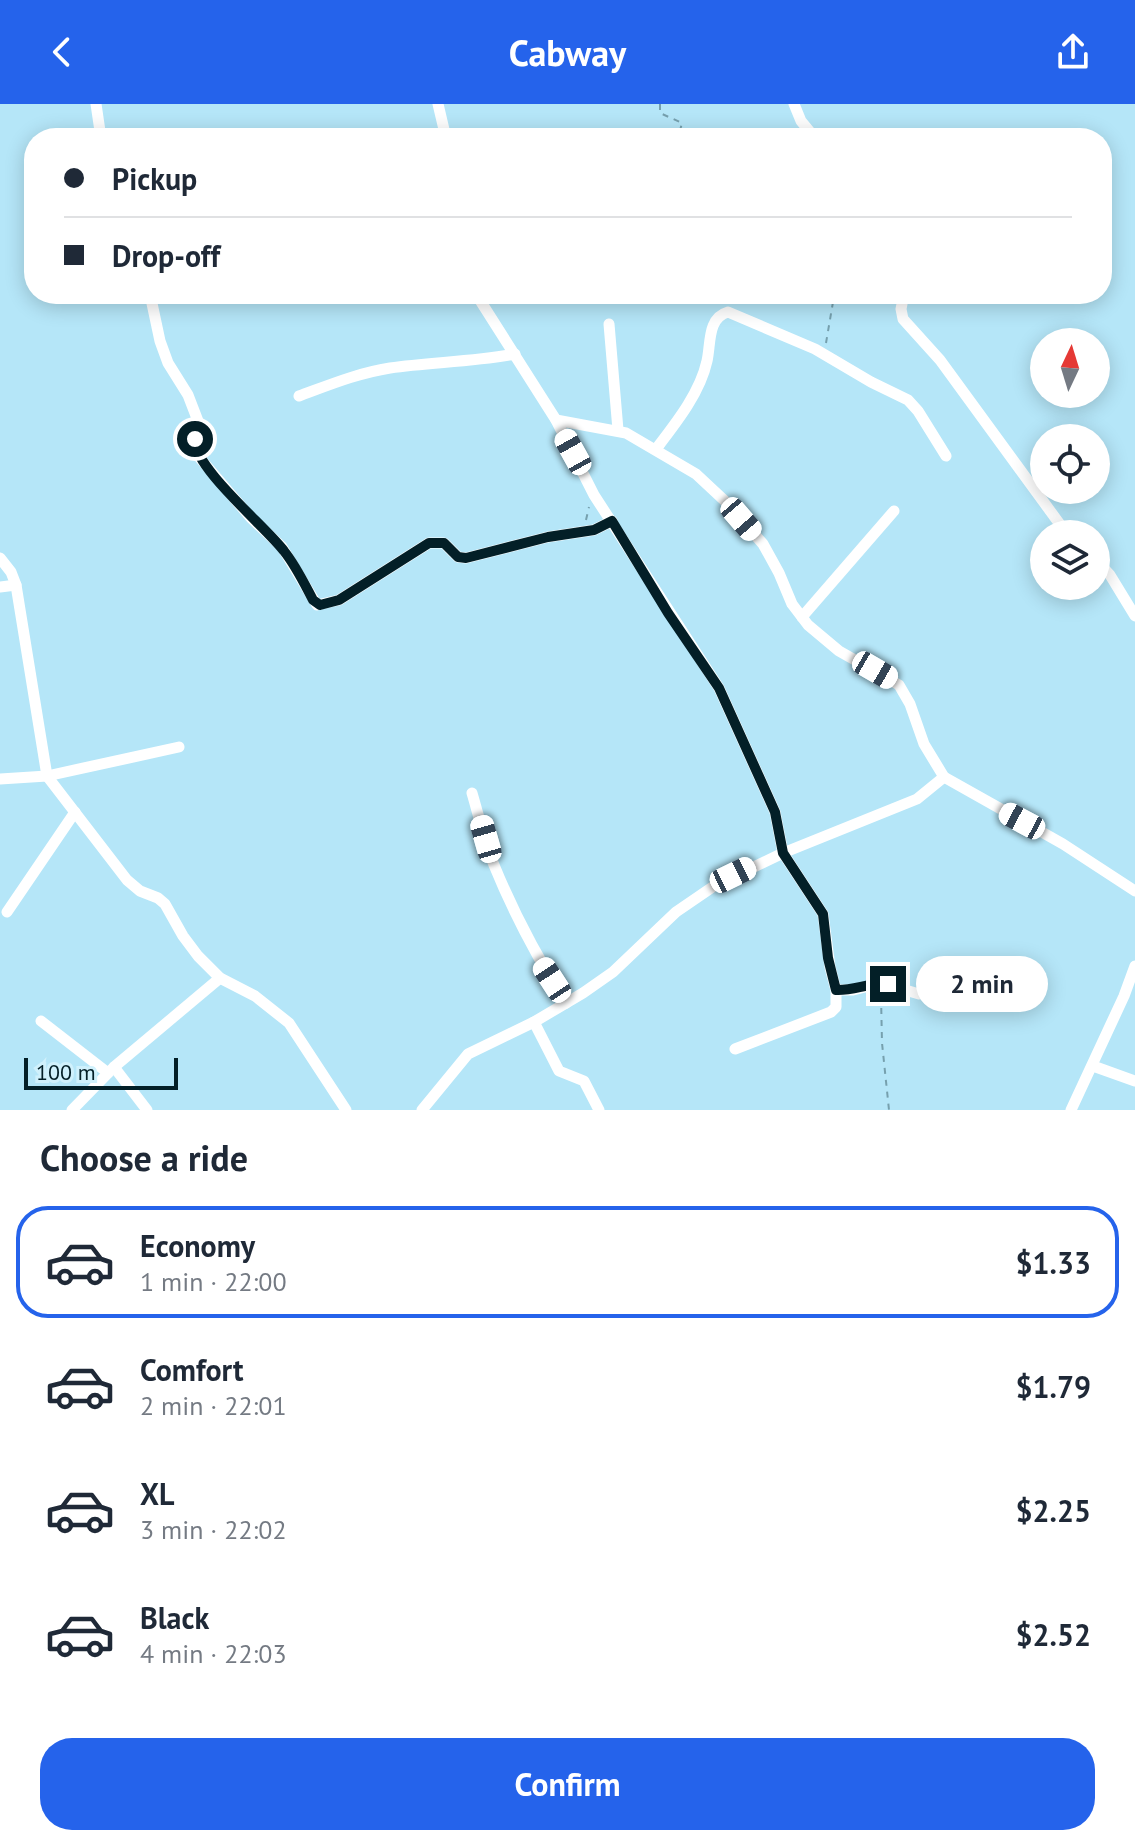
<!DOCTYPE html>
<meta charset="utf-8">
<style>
:root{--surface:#fff;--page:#f6f6f7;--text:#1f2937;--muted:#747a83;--line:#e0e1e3;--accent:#2563eb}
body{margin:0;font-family:"PT Sans",sans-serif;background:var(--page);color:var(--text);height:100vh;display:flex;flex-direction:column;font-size:30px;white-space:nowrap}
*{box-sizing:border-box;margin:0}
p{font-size:26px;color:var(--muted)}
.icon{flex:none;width:44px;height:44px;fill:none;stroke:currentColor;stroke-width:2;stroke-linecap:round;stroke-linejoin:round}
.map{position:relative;height:1006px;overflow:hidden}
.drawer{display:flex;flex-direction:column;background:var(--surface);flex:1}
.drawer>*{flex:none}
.hud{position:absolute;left:24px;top:24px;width:1088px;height:176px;border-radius:32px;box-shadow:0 4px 20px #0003;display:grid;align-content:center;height:176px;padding:0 40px;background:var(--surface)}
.needle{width:52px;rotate:4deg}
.tools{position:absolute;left:1030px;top:224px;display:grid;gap:16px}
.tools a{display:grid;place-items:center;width:80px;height:80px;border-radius:50%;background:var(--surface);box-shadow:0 4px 20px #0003;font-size:40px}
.scale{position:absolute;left:24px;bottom:20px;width:154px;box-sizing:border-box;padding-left:8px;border:4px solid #031f27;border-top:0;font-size:22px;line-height:28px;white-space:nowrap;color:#031f27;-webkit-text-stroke:6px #d0f1fc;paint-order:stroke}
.end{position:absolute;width:36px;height:36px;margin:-18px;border:10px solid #031f27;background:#fff;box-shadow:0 0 0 4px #fff}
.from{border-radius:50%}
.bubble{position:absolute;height:56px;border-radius:28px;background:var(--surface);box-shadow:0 4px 20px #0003;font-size:26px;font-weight:700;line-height:56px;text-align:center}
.car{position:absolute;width:24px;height:48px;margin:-24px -12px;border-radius:10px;box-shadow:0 0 6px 2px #0007;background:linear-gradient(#fff 24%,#345 0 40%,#fff 0 76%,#345 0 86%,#fff 0)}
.hud b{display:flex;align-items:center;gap:28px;height:76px;font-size:30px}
.hud b+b{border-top:2px solid var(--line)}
.hud i{width:20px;height:20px;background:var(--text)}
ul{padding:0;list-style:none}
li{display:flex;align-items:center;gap:24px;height:112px;margin:0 16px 12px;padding:0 24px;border:4px solid transparent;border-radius:32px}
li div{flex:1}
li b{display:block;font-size:30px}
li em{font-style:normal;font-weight:700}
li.on{border-color:var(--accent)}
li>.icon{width:72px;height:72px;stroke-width:1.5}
h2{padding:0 40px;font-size:36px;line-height:96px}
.button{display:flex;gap:16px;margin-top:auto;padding:16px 40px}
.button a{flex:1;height:92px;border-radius:32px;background:var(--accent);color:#fff;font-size:32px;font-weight:700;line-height:92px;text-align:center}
header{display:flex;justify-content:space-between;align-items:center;height:104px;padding:0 40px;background:var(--accent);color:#fff;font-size:36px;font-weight:700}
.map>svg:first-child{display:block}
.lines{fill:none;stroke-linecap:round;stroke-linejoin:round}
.path{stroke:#76a0ae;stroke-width:2;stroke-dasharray:6 6;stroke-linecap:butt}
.minor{stroke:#fff;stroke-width:11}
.route{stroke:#031f27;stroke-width:10}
</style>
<header><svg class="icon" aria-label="back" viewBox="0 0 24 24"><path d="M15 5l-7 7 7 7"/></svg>Cabway<svg class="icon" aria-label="share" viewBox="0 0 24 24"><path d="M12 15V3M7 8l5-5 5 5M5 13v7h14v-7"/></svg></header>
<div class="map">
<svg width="1135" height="1006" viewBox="0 0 1135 1006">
<rect width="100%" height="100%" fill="#b5e6f8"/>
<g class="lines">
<g class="path">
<polyline points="660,0 660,9 682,19 678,34"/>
<polyline points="820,190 833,198"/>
<polyline points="885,190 887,194 892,197"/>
<polyline points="826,239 833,198 837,190"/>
<polyline points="586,416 589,403"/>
<polyline points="881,892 882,939 889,1006"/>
</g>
<g class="minor">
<polyline points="96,0 101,34"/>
<polyline points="438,0 446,34"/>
<polyline points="794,0 801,17 815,34"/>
<polyline points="150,190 160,237 168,259 188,291 198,317 194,341 199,353 251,414 282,443 317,501 339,496 429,439 444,439 458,453 466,454 548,433 594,426 612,417"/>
<polyline points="476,190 556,316 594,391 719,584 775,708 783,749 823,810 830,863 836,886 853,886 881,879 919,890"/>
<polyline points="904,190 901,205 903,215 940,256 1067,430"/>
<polyline points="928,190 932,194"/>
<polyline points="609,220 618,326"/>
<path d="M 299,292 C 329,281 358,269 390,264 C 431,258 473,258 515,250"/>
<polyline points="556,316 626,329 696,370 726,398 763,440 779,469 792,500 808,521 839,547 899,581 910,600 924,640 944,673 1063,740 1135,787"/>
<path d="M 656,345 C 676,319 700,289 707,257 C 711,240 707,214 728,208 L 815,245 L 871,278 L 908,296 L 918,307 L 946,352"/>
<polyline points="0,454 11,468 16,481 47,672 127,776 140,787 158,794 165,800 183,832 198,852 220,874 255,892 289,919 346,1006"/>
<polyline points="1096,456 1110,471 1135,512"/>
<polyline points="0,483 16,481"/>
<polyline points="802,513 894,407"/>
<polyline points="0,675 47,672 179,643"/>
<path d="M 472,689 C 479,713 485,738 494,761 C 514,810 538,855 566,899"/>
<polyline points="7,808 75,708"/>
<polyline points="41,917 108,969"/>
<polyline points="534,918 559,967 584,977 599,1006"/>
<polyline points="735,945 831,908 836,903 836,886"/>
<polyline points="1093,962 1135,977"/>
<polyline points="114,963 147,1006"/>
<polyline points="72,1006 114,963 220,874"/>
<polyline points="422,1006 468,950 534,918 583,889 613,868 676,808 714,782 783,749 917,695 944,673"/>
<polyline points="1071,1006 1124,892 1135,862"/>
</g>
</g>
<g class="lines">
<path class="route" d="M 195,335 C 192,362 267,424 284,447 C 296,462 304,479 313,496 L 320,501 L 339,496 L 429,439 L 444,439 L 458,453 L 466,454 L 548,433 L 594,426 L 612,417 L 668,509 L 719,584 L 775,708 L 783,749 L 823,810 L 828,854 L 836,886 C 854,887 870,878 888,880"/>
</g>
</svg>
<div class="tools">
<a><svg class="needle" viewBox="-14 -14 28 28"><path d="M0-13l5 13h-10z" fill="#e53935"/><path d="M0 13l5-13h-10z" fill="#747a83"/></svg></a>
<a><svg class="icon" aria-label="locate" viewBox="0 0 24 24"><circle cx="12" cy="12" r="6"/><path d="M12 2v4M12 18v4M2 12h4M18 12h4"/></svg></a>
<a><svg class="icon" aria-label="layers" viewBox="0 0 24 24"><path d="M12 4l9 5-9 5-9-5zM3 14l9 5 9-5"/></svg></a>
</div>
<div class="scale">100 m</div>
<i class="end from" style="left:195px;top:335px"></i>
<i class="end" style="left:888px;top:880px"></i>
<div class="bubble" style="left:916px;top:852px;width:132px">2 min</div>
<i class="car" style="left:573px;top:348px;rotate:331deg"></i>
<i class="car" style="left:741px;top:415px;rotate:139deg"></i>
<i class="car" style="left:875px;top:566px;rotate:120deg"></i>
<i class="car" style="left:1022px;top:717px;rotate:298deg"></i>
<i class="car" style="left:486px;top:735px;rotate:344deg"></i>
<i class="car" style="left:733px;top:771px;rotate:64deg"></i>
<i class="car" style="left:552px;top:876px;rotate:327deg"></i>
<div class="hud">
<b><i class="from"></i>Pickup</b>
<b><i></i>Drop-off</b>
</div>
</div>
<section class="drawer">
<h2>Choose a ride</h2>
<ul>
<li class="on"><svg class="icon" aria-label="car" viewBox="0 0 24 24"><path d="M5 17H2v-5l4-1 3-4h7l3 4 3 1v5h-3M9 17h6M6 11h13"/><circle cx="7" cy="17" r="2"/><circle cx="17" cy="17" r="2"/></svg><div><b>Economy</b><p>1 min · 22:00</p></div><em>$1.33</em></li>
<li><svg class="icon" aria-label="car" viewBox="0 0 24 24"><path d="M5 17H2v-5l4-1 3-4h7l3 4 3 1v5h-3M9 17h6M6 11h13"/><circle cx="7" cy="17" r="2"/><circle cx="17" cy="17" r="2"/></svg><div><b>Comfort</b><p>2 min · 22:01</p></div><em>$1.79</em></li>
<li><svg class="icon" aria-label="car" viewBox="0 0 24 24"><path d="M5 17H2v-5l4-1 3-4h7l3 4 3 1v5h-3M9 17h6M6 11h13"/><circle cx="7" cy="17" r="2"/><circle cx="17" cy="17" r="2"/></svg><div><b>XL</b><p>3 min · 22:02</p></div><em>$2.25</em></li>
<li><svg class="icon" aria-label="car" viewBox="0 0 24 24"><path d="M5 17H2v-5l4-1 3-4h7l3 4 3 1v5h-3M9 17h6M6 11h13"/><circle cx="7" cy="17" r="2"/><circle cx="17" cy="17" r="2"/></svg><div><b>Black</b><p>4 min · 22:03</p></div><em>$2.52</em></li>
</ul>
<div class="button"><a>Confirm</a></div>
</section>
